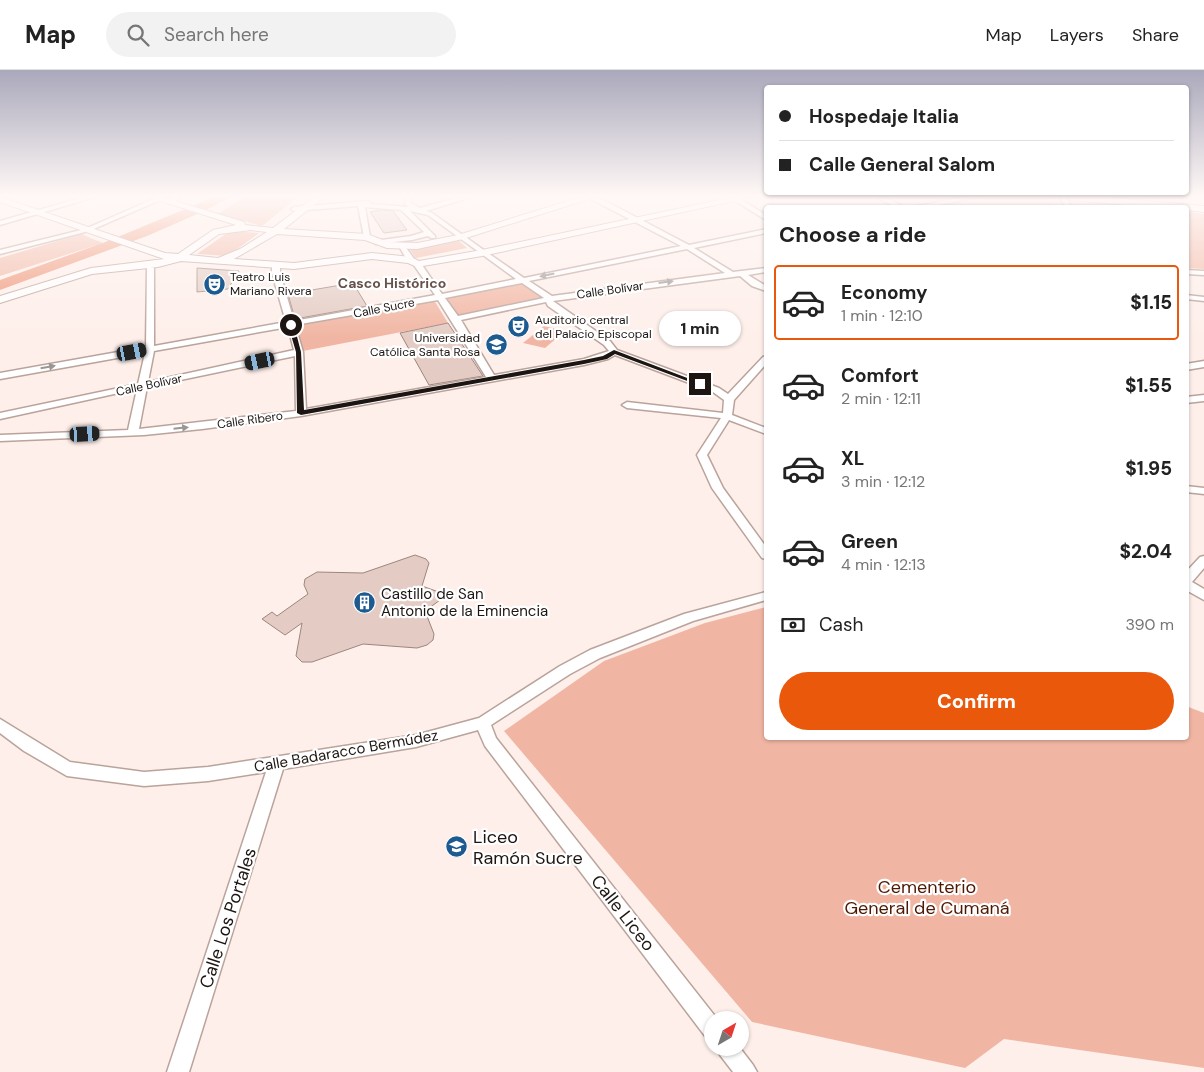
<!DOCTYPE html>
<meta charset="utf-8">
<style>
:root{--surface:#fff;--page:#f2f2f2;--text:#222;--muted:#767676;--line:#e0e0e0;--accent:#ea580c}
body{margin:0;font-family:"DM Sans",sans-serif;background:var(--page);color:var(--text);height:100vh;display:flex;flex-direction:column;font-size:19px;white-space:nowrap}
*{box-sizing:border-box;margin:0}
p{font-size:16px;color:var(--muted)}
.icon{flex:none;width:28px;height:28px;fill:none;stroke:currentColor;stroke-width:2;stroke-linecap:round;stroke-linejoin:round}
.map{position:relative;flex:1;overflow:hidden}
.drawer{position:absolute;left:764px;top:135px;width:425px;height:535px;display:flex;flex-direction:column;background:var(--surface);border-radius:5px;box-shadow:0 1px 4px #0004}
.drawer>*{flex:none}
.banner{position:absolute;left:764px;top:15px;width:425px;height:110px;border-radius:5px;box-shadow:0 1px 4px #0004;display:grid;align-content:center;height:110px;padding:0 15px;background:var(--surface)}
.needle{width:32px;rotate:39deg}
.fabs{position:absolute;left:704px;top:941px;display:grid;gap:10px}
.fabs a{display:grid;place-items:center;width:45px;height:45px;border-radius:50%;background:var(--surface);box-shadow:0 1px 4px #0004;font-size:25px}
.end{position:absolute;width:22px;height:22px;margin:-11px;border:6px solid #1d1512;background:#fff;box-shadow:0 0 0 2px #fff}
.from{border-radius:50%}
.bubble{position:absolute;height:35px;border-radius:18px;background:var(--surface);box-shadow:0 1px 4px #0004;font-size:16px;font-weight:800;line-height:35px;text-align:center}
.car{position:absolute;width:15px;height:30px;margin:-15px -8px;border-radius:6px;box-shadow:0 0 4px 1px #0007;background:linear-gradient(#222 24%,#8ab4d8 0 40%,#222 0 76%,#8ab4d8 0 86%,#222 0)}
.banner b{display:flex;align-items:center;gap:18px;height:48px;font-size:19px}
.banner b+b{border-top:1px solid var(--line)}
.banner i{width:12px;height:12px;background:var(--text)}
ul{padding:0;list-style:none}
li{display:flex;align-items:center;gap:15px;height:75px;margin:0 10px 8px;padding:0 5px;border:2px solid transparent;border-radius:5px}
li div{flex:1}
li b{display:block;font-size:19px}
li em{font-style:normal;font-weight:800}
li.current{border-color:var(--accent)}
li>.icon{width:45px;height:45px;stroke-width:1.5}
h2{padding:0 15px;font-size:22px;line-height:60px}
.pay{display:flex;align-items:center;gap:12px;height:55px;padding:0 15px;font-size:19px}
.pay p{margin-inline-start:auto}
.primary-button{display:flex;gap:10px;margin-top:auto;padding:10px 15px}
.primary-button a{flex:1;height:58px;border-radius:30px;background:var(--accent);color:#fff;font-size:20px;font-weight:800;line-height:58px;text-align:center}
header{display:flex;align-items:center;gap:30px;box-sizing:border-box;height:70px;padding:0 25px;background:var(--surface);border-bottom:1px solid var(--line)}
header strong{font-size:24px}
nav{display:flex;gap:28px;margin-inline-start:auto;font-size:18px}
.search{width:350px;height:45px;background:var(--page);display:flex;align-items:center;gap:12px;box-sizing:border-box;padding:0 18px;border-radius:28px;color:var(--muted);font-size:19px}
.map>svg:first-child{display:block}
.built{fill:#fde3da}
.green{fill:#f1b6a3}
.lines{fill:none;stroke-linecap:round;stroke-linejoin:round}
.river{fill:#ee9577;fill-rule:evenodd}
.building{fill:#e4ccc4;stroke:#9c867e}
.street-casing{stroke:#baa39b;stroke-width:3}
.secondary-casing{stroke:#baa39b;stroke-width:2}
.street{fill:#fff;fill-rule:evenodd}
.secondary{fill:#fff;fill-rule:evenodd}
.oneway{fill:#999694}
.route{fill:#1d1512}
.labels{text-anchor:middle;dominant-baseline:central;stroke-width:4.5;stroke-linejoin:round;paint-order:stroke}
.far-poi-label{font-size:12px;fill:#1d1512;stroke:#fff;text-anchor:start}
.far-street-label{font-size:12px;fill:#1d1512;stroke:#fff}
.far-neighbourhood-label{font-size:14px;font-weight:bold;fill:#66524b;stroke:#fff}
.poi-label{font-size:15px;fill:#1d1512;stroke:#fff;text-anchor:start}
.street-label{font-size:15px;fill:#1d1512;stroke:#fff}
.near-poi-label{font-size:18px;fill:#1d1512;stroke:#fff;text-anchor:start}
.near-park-label{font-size:18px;fill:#4e1803;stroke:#fff}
.near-street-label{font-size:18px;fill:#1d1512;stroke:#fff}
</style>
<header>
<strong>Map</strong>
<div class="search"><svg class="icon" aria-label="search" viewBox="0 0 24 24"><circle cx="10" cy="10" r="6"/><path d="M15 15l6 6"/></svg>Search here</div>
<nav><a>Map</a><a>Layers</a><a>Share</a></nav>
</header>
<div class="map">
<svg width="1204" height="1002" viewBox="0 0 1204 1002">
<rect width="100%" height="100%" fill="#feefea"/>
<polygon class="built" points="981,127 1049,127 1055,137 944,138 950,133"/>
<g class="green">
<polygon points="244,127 298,127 262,156 218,144"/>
<polygon points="1186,142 1204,144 1204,199 1186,198"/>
<polygon points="230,161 259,163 228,186 197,184"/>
<polygon points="81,164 103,173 0,206 0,188"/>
<polygon points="456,168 467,178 416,188 408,177"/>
<polygon points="526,212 545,231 460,247 445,228"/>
<polygon points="434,230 448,253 303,281 297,256"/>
<polygon points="544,256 565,261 545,278 523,273"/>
<polygon points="766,537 766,668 1186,668 1186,636 1204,643 1204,998 1004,969 965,998 752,952 504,661 604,591 705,553"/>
</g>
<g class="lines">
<polygon class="river" points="214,127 231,127 202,142 147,166 0,220 0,210 108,171"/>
</g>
<g class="building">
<polygon points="381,140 393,141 407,160 384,163 370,142"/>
<polygon points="197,198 239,201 228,219 197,222"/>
<polygon points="353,213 367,236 295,249 288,224"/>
<polygon points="448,253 483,306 429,315 400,263"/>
<polygon points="415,485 426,489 429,493 422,516 447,525 425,541 434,564 433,570 427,575 417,578 363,574 312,592 302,592 296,586 302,553 285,565 262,549 272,542 277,546 308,524 304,515 305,509 317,502 363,503"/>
</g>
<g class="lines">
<defs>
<g id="street">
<polygon points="84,127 95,127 0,155 0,151"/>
<polygon points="158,127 167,127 89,161 0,184 0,180 85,159"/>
<polygon points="174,127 182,127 171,133 167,133 167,131"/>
<path d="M 406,127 L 412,127 L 411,133 L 420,138 L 460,127 L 471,127 L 426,141 L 432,143 L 485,181 L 524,208 L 681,176 L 587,127 L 596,127 L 611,134 L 689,175 L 766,159 L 766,163 L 694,178 L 733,202 L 766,198 L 766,202 L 748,205 L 766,216 L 766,221 L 752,216 L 740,206 L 553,231 L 610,271 L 617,280 L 719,318 L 728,324 L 763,287 L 766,286 L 766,294 L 734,330 L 732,345 L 766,358 L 766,364 L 729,350 L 707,385 L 723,418 L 766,477 L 766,489 L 762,488 L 712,418 L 697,385 L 721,348 L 627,338 L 622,335 L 627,332 L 723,343 L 724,330 L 713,322 L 615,285 L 608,289 L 584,295 L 301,346 L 202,359 L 144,365 L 0,371 L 0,365 L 128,360 L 137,319 L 0,349 L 0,343 L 138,314 L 145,283 L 0,309 L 0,303 L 146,277 L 147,196 L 154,198 L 154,276 L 286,252 L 272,203 L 272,196 L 276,194 L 280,196 L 280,203 L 294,251 L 435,225 L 413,194 L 417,192 L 420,192 L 442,224 L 516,209 L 428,145 L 410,141 L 435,166 L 435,168 L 431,168 L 428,166 L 412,170 L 376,174 L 373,172 L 374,171 L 411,166 L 424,162 L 401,140 L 365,137 L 370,167 L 367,169 L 364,167 L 358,136 L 294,141 L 291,139 L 294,137 L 369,131 L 371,134 L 409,137 L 405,134 ZM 687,179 L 725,203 L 552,226 L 529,211 ZM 522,213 L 544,228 L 458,246 L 445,228 ZM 438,230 L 486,307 L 306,339 L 303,282 L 295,255 ZM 546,232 L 548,236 L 604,275 L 609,281 L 584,289 L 494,305 L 461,250 ZM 288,257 L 294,280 L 148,312 L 154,281 ZM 295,286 L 296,341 L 139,359 L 147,317 Z"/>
<polygon points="729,127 737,127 766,145 766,150"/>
<polygon points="876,127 885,127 906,138 897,138"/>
<polygon points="962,127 977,127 925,138 908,138"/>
<polygon points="1060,127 1066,127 1072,138 1066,138"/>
<polygon points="400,175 404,175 415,190 414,192 408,192 399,176"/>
<polygon points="1186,200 1204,201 1204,205 1186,204"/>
<polygon points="1186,225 1204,227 1204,231 1186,229"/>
<polygon points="1204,291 1204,297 1186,300 1186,294"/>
<polygon points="1204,325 1204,331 1186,333 1186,327"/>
<polygon points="1186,416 1204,418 1204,424 1186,422"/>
<polygon points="1204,486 1204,498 1192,512 1204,519 1204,530 1186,520 1186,502 1200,487"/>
<polygon points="766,522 766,530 693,551 600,588 570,604 491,655 496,668 718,950 712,950 712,969 705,966 485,676 478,660 416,677 283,699 189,1002 167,1002 266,702 208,711 144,716 67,706 24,681 0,663 0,649 70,692 144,702 208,697 416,665 479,648 560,596 590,580 684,544"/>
<polygon points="717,978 740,978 753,995 757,1002 733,1002 720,985"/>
</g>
<g id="secondary">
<path d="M 0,127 L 165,183 L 178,184 L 213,160 L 236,155 L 148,127 L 162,127 L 244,152 L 245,155 L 273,158 L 314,127 L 324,127 L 284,159 L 367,164 L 388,172 L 417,173 L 458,165 L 581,127 L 595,127 L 463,169 L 417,179 L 387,178 L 365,170 L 277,164 L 234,189 L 294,193 L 372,183 L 411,187 L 419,191 L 482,180 L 734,127 L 752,127 L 482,186 L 417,197 L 408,193 L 372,189 L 294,199 L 181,191 L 158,197 L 92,204 L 0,233 L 0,226 L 91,198 L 164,189 L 0,132 ZM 251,160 L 267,162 L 240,179 L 218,188 L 189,185 L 219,164 Z"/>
<polygon points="1067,127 1103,127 1204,136 1204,142 1186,140 1186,138 1158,138 1071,130"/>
</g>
</defs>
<use href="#street" class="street-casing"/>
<use href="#secondary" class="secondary-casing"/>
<use href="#street" class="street"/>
<use href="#secondary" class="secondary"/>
</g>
<defs><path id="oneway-solid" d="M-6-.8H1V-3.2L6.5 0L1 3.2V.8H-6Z" transform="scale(1.25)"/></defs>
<g class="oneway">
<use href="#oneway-solid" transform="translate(547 205) rotate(168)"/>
<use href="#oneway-solid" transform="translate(666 212) rotate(-7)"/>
<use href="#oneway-solid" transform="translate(48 297) rotate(-10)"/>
<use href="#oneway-solid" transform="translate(181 358) rotate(-6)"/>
</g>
<linearGradient id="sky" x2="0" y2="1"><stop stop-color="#aaa8bb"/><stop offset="0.47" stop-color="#fff8f6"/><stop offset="1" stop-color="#fff8f6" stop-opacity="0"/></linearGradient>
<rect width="1204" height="268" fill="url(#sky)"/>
<polygon class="route" points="291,254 294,255 301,282 304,340 584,290 603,286 614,280 703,314 698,315 615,284 607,289 584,294 301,345 297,343 296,282 288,255"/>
<defs>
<symbol id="theatre-disc" viewBox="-11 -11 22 22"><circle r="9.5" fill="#1d5a90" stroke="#fff"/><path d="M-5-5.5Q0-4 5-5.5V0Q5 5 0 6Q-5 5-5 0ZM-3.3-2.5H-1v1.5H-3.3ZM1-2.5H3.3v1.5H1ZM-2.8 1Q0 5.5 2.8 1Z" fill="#fff"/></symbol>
<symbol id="university-disc" viewBox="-11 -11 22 22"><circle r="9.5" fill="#1d5a90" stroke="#fff"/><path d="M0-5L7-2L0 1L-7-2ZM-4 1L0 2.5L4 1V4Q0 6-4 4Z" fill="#fff"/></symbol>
<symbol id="building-disc" viewBox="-11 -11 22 22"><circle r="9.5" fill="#1d5a90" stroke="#fff"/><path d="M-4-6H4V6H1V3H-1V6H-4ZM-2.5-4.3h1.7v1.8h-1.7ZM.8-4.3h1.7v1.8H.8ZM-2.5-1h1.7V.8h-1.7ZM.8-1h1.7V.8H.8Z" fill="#fff"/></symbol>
<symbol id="school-disc" viewBox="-11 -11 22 22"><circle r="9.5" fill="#1d5a90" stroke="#fff"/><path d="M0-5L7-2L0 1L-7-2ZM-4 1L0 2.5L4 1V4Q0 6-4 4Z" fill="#fff"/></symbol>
</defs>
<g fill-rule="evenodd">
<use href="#theatre-disc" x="202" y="202" width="25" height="25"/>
<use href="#theatre-disc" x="506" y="244" width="25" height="25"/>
<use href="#university-disc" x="484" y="262" width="25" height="25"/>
<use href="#building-disc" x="352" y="520" width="25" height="25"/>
<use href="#school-disc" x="444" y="764" width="25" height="25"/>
</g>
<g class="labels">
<g class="far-poi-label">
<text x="230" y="207">Teatro Luis<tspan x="230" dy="14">Mariano Rivera</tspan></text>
<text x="535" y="250">Auditorio central<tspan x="535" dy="14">del Palacio Episcopal</tspan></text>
<text x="480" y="268" text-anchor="end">Universidad<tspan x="480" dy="14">Católica Santa Rosa</tspan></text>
</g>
<g class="far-street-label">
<text transform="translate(610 220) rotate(-8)">Calle Bolívar</text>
<text transform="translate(384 238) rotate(-11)">Calle Sucre</text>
<text transform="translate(149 315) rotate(-12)">Calle Bolívar</text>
<text transform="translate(250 350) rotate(-8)">Calle Ribero</text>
</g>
<g class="far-neighbourhood-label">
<text x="392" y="213">Casco Histórico</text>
</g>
<g class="poi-label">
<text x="381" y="524">Castillo de San<tspan x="381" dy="17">Antonio de la Eminencia</tspan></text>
</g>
<g class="street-label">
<text transform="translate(346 681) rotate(-10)">Calle Badaracco Bermúdez</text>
</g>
<g class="near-poi-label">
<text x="473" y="767">Liceo<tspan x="473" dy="21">Ramón Sucre</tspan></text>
</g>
<g class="near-park-label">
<text x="927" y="817">Cementerio<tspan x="927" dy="21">General de Cumaná</tspan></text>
</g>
<g class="near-street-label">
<text transform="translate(623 843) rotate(52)">Calle Liceo</text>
<text transform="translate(228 848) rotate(-72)">Calle Los Portales</text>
</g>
</g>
</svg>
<div class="fabs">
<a><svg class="needle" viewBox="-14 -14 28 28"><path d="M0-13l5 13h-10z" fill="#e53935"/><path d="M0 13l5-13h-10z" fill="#767676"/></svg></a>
</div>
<i class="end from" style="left:291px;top:255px"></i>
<i class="end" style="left:700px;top:314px"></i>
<div class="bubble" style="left:659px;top:241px;width:82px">1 min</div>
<i class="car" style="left:132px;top:282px;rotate:79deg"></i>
<i class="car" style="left:260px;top:291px;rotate:258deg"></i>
<i class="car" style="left:85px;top:364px;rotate:87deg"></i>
<div class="banner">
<b><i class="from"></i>Hospedaje Italia</b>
<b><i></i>Calle General Salom</b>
</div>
<section class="drawer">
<h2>Choose a ride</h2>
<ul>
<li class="current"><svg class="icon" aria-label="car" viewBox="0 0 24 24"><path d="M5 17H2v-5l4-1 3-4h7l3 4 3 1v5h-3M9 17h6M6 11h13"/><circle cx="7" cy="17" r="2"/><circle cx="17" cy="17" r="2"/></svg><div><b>Economy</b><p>1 min · 12:10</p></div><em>$1.15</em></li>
<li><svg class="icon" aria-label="car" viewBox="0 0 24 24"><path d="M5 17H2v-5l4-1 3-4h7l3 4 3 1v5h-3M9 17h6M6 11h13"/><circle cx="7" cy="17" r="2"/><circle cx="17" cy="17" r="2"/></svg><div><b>Comfort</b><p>2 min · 12:11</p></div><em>$1.55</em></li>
<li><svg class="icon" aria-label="car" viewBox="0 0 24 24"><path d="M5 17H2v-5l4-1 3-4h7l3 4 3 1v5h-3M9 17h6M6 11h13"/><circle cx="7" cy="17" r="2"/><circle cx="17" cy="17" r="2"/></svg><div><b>XL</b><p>3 min · 12:12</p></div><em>$1.95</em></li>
<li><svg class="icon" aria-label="car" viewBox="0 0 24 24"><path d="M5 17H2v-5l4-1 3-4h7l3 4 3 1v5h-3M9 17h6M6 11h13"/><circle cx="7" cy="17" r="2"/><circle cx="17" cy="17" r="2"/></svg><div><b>Green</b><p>4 min · 12:13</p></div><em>$2.04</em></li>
</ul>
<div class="pay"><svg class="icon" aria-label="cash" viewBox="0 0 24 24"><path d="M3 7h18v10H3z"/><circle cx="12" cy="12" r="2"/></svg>Cash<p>390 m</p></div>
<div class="primary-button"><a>Confirm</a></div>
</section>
</div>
